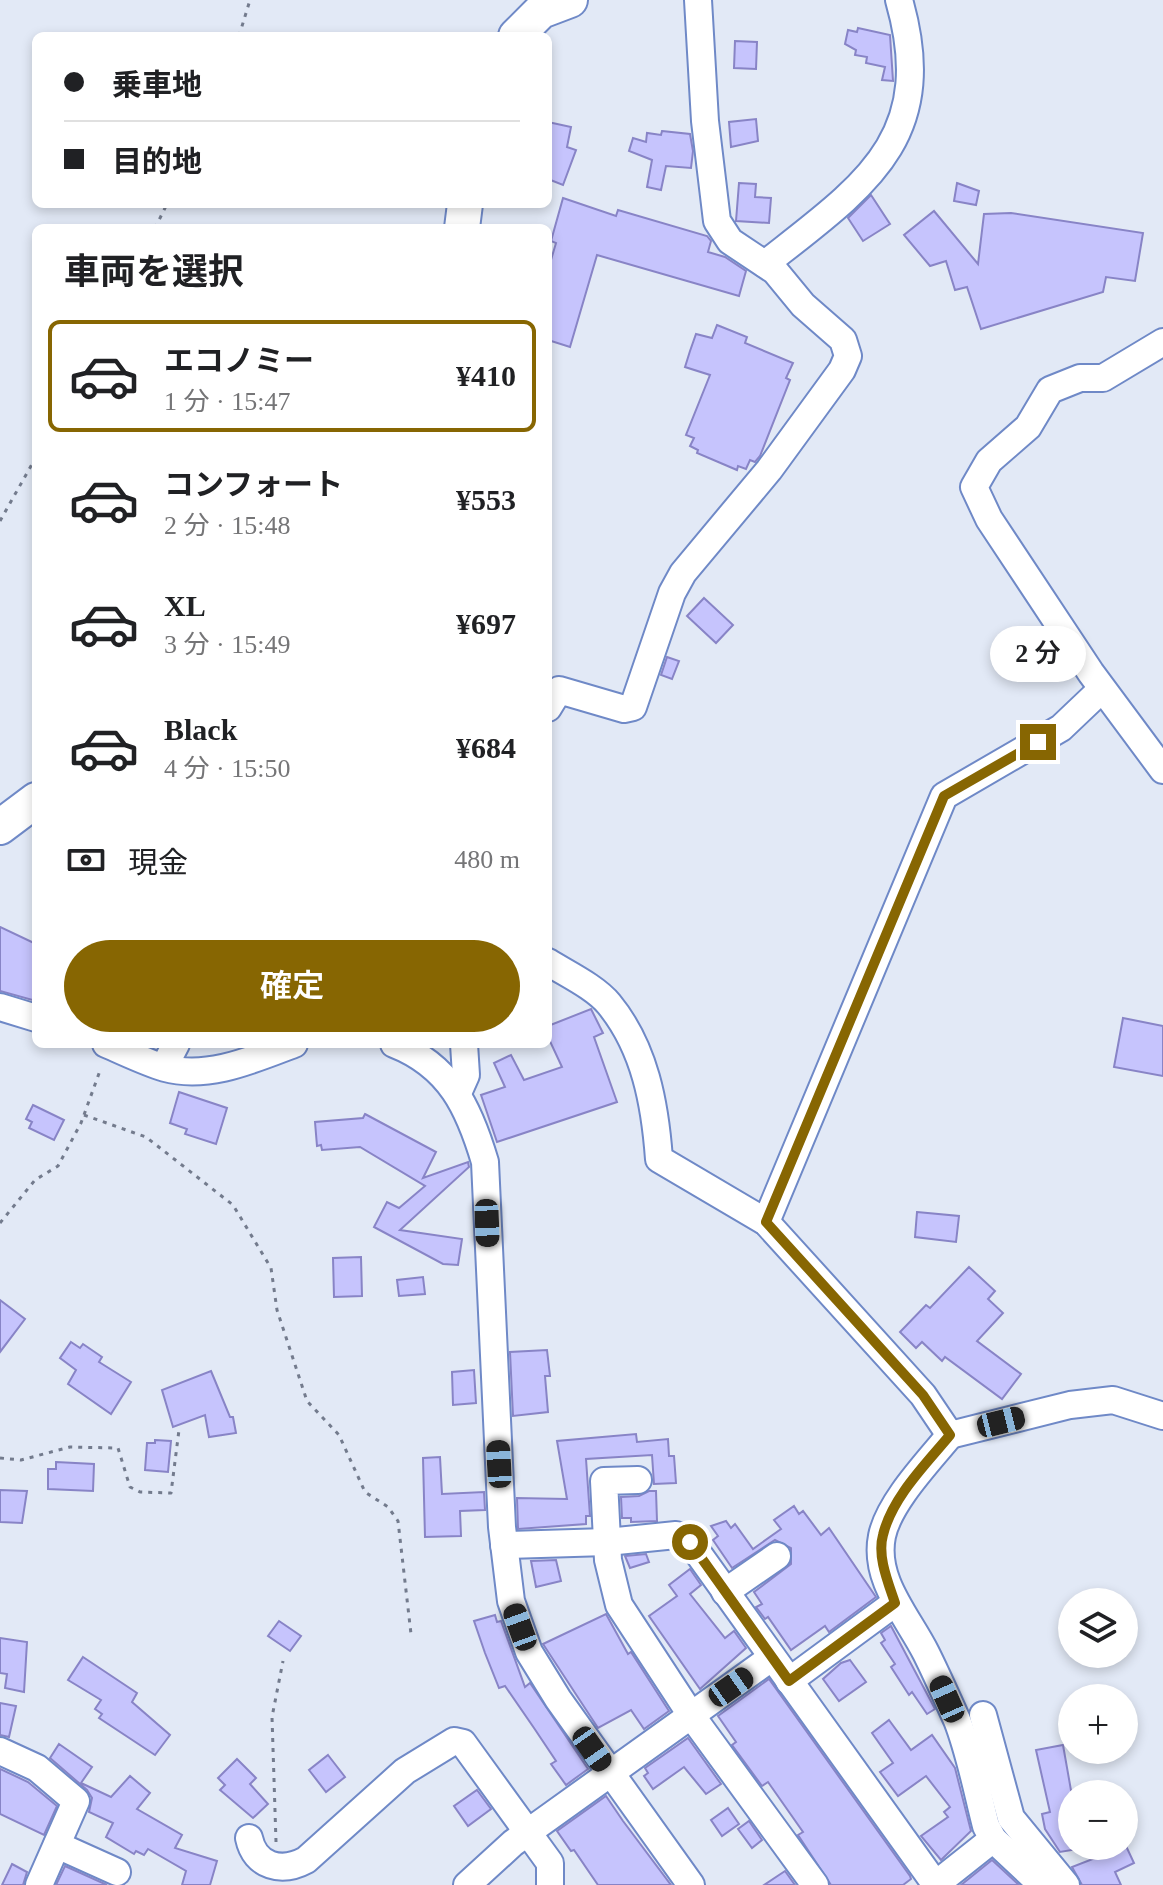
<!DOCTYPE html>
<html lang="ja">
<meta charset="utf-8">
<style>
:root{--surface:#fff;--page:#f6f6f6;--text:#202124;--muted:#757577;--line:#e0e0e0;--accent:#876602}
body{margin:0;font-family:"Times New Roman","Noto Sans JP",serif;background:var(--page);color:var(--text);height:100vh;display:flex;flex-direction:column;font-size:30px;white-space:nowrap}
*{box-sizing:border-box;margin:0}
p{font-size:26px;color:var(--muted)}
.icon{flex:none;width:44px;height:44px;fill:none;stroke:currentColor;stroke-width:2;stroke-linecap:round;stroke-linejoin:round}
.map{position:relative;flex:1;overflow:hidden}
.drawer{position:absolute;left:32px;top:224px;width:520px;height:824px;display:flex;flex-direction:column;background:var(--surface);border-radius:12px;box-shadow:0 4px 12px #0003}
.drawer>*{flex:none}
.banner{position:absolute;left:32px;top:32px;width:520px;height:176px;border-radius:12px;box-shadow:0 4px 12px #0003;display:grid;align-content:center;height:176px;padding:0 32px;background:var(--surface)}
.tools{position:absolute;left:1058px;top:1588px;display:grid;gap:16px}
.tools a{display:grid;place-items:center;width:80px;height:80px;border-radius:50%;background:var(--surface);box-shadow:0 4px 12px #0003;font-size:40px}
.end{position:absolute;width:36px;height:36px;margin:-18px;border:10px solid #876602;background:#fff;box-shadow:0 0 0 4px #fff}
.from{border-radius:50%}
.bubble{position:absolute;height:56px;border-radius:28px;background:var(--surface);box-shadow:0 4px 12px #0003;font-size:26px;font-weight:600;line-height:56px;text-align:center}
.car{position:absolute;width:24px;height:48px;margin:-24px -12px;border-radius:10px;box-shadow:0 0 6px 2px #0007;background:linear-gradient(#222 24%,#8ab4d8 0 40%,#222 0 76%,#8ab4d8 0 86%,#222 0)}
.banner b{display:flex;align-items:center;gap:28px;height:76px;font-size:30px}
.banner b+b{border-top:2px solid var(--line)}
.banner i{width:20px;height:20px;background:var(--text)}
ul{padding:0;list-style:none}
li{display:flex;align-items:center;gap:24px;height:112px;margin:0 16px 12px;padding:0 16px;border:4px solid transparent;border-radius:12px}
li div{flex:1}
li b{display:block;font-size:30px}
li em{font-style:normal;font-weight:600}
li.active{border-color:var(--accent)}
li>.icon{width:72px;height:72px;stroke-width:1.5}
h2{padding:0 32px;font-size:36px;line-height:96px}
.pay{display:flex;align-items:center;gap:20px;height:88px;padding:0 32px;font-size:30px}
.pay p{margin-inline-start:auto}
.primary-button{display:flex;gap:16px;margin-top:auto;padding:16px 32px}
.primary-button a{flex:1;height:92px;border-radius:48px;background:var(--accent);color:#fff;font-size:32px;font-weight:600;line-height:92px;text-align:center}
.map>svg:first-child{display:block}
.building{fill:#c6c4fd;stroke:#8884c6;stroke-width:2}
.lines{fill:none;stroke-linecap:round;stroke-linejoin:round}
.minor-casing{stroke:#6f89c7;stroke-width:30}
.major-casing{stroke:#6f89c7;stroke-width:38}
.path{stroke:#737b8d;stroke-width:3;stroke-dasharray:4 6;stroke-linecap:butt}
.minor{stroke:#fff;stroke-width:26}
.major{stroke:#fff;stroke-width:34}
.route{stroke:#876602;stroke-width:10}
</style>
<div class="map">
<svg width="1163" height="1885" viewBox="0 0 1163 1885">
<rect width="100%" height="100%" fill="#e2e9f6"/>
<g class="building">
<polygon points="858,28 890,35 893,81 882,80 885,67 866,63 867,57 855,55 856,50 845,44 848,30 857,32"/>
<polygon points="735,41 757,42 756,69 734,68"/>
<polygon points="756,119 758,141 731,147 729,122"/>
<polygon points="548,122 571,127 567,147 576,150 563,185 548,179"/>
<polygon points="662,131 690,134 693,151 691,168 666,166 661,190 647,187 652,160 629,151 633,138 646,142 647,133 661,135"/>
<polygon points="739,183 756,184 755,197 771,198 769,223 736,221"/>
<polygon points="957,183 979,191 976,205 954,201"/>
<polygon points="871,195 890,224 863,241 848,218"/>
<polygon points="563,198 616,216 618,210 707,236 711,241 708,252 725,257 746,271 739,296 597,255 570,347 548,340 548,270 556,243 551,241"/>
<polygon points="934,211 978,264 984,214 1011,213 1143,233 1135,281 1106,277 1103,292 981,329 967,287 955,290 946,261 930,266 904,235"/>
<polygon points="717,325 747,337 745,343 793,363 786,378 790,380 760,456 755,462 750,460 746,469 738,466 737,470 697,453 698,450 690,446 694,438 686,435 710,375 685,367 690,351 696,334 712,338"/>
<polygon points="704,598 733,625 716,643 687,616"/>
<polygon points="667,657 679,661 672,679 661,675"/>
<polygon points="0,927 36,944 36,1001 0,991"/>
<polygon points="591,1009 603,1033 594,1037 617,1102 497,1142 481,1095 505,1087 494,1063 511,1055 524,1080 562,1067 548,1037 548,1026"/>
<polygon points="1123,1018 1163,1026 1163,1076 1114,1067"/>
<polygon points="179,1092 227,1108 216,1144 185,1134 187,1129 170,1123"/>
<polygon points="33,1105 64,1120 54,1140 29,1128 32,1122 26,1119"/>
<polygon points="365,1114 436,1152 423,1178 468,1162 469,1167 400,1230 462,1239 458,1265 443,1264 374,1227 387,1202 399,1208 425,1186 360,1147 322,1150 321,1145 317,1146 315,1122 363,1118"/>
<polygon points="917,1212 959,1216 956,1242 915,1237"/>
<polygon points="361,1257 362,1296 334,1297 333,1258"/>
<polygon points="969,1267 995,1291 988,1299 1003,1313 977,1341 1021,1374 1002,1399 945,1357 942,1361 922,1342 916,1348 900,1332 926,1305 930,1308"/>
<polygon points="423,1277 425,1294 399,1296 397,1280"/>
<polygon points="0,1300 25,1319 0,1352"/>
<polygon points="71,1342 80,1348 83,1344 102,1357 99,1362 131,1382 111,1414 68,1384 76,1370 60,1358"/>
<polygon points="547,1350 550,1376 545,1376 548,1412 513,1416 510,1352"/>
<polygon points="474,1370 476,1403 453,1405 452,1372"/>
<polygon points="211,1371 230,1417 233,1417 236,1433 209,1437 205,1415 173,1427 162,1390"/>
<polygon points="636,1434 637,1442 668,1439 669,1456 674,1456 676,1483 654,1484 652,1455 586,1459 590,1516 586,1516 586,1524 518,1529 517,1498 567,1499 557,1441"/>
<polygon points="155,1440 171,1441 168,1472 145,1470 147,1443 155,1443"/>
<polygon points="440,1457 442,1494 484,1492 485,1510 460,1511 461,1536 425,1537 423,1458"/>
<polygon points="56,1462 94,1464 93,1491 48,1489 48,1469 56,1469"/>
<polygon points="0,1490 27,1491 22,1523 0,1522"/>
<polygon points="649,1491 656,1491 657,1521 631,1522 631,1518 622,1518 621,1497 639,1496"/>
<polygon points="794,1506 799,1514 803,1511 821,1535 829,1528 876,1597 829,1632 825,1626 791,1650 768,1617 765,1619 756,1607 762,1604 754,1592 791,1564 791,1548 775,1540 732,1568 713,1540 718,1536 711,1526 726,1521 731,1528 735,1524 753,1549 781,1529 774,1520"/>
<polygon points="646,1554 649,1562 630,1568 625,1556"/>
<polygon points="556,1560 561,1581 536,1587 531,1561"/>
<polygon points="690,1569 701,1585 690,1594 725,1638 734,1631 746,1648 700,1689 649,1616 677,1596 669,1585"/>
<polygon points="606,1614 628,1654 631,1652 669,1711 644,1729 631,1710 598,1728 543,1644"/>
<polygon points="495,1615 497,1622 501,1621 525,1687 530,1683 588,1769 566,1785 551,1764 556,1761 534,1728 505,1686 499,1688 485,1653 474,1621"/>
<polygon points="279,1621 301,1636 290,1651 268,1636"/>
<polygon points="891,1626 935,1709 927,1714 912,1692 909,1695 891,1667 895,1664 881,1643 885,1640 881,1633"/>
<polygon points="0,1638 27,1642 24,1692 5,1688 7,1674 0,1673"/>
<polygon points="83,1657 137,1693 132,1702 170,1735 155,1755 99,1718 102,1714 95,1709 101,1700 68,1680"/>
<polygon points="850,1660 866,1682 839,1701 823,1679 841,1663"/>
<polygon points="769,1679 910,1876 911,1879 903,1885 831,1885 798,1835 803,1832 768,1782 762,1786 732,1745 736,1742 718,1716"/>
<polygon points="0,1703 16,1706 9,1737 0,1735"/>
<polygon points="889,1720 911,1750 932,1735 955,1768 971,1831 941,1860 921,1836 948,1817 944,1812 950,1807 926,1776 898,1796 880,1772 893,1763 872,1733"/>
<polygon points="688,1738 721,1784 706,1794 684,1767 653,1789 644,1776 648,1773 645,1768"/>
<polygon points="59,1744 92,1767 81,1783 111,1797 130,1776 150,1793 137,1809 182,1835 175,1848 217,1861 210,1885 182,1885 186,1871 148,1849 144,1855 136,1851 134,1854 106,1837 113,1823 89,1812 92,1798 87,1790 50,1758"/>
<polygon points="1063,1745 1072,1796 1072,1850 1060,1852 1045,1829 1042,1814 1050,1812 1036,1750"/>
<polygon points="328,1755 345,1777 326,1792 309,1770"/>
<polygon points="237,1759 256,1778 250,1784 268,1804 253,1818 220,1790 225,1785 218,1778"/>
<polygon points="0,1769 28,1782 57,1806 44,1835 0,1814"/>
<polygon points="477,1790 491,1809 468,1826 454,1806"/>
<polygon points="606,1796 623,1821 671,1885 598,1885 574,1850 571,1851 557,1831"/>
<polygon points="728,1808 739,1824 722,1836 711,1820"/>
<polygon points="749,1821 762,1840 752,1848 738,1829"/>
<polygon points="1126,1846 1134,1863 1115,1872 1121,1885 1082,1885 1072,1867"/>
<polygon points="992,1860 1019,1885 961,1885"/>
<polygon points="12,1864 27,1872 23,1885 2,1885"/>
<polygon points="65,1866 107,1885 56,1885"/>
<polygon points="785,1871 795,1885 764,1885"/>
</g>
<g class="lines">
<defs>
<g id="minor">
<path d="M 765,264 C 864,186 939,139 899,0"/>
<polyline points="1163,342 1103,378 1080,378 1050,390 1028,427 989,461 974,487 989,519 1091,673 1163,770"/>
<polyline points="548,708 559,690 624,709 633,707 672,593 683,573 769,470 842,370 848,356 843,340 803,305 775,271 730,241 717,221 705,121 698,0"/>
<path d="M 548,962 C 567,974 595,987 609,1004 C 645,1048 655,1104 659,1159 L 766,1222 L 923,1395 L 950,1435 L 1070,1405 L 1113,1400 L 1163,1416"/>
<polyline points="0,1007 36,1018"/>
<path d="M 106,1044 C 125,1052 145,1062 165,1068 C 208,1080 254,1059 294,1044"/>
<path d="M 394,1044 C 450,1066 469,1108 485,1162 L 502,1527 L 511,1601 L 529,1652 L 558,1699 L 691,1885"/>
<polyline points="164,1067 176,1044"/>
<polyline points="458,1093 466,1075 464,1044"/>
<polyline points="766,1222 944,796 1061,728 1102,689"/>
<path d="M 950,1435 C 929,1461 889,1502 882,1536 C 873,1580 908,1617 926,1653 C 937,1675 947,1698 957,1720 C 970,1753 977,1791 986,1826 L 993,1839 L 1042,1885"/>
<polyline points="638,1480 604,1481 608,1560 619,1605 691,1715 815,1885"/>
<polyline points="504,1545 607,1542 676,1535 690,1542 936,1885"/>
<polyline points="725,1592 777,1556"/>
<polyline points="789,1681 895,1603"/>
<polyline points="983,1715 1011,1818 1066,1885"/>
<polyline points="0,1751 37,1768 76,1801 39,1885"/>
<path d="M 249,1838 C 255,1867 282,1873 306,1860 L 405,1771 L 454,1741 L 463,1743 L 550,1863 L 550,1885"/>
<polyline points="57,1845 117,1872"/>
<polyline points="467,1885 513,1843 771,1658"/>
<polyline points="935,1885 993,1839"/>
</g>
<g id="major">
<polyline points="516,36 541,11 570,0"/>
<polyline points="462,228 465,204"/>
<polyline points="0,827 36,800"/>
</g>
</defs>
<use href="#minor" class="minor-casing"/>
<use href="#major" class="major-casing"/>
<g class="path">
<polyline points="239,36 250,0"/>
<polyline points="155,228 167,204"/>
<polyline points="0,521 36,457"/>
<polyline points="84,1115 146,1137 233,1205 271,1268 277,1310 307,1401 339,1435 365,1492 388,1507 398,1521 411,1634"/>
<polyline points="0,1223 35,1180 58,1166 81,1123 101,1068"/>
<polyline points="0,1458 21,1460 70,1447 118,1448 130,1487 140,1492 171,1493 179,1430"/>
<polyline points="276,1842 272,1717 283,1661"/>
</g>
<use href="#minor" class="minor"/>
<use href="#major" class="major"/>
</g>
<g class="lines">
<path class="route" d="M 690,1542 L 789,1681 L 895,1603 C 888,1582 877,1556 883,1535 C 892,1497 927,1463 950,1435 L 923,1395 L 766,1222 L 944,796 L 1038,742"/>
</g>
</svg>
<div class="tools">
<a><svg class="icon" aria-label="layers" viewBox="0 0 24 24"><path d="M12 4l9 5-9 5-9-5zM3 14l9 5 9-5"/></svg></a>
<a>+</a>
<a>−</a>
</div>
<i class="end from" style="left:690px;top:1542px"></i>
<i class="end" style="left:1038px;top:742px"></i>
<div class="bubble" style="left:990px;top:626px;width:96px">2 分</div>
<i class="car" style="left:487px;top:1223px;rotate:178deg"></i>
<i class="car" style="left:1001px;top:1422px;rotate:76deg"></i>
<i class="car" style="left:499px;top:1464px;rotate:357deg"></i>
<i class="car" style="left:520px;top:1627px;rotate:340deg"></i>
<i class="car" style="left:731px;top:1687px;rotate:55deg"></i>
<i class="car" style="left:947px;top:1699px;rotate:336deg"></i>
<i class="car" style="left:592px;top:1749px;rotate:145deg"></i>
<div class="banner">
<b><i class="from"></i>乗車地</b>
<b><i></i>目的地</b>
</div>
<section class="drawer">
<h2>車両を選択</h2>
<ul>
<li class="active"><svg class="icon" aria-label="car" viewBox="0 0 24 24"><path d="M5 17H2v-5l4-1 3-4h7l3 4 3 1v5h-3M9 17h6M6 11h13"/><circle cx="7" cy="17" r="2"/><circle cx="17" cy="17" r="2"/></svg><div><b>エコノミー</b><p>1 分 · 15:47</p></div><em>¥410</em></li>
<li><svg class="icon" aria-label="car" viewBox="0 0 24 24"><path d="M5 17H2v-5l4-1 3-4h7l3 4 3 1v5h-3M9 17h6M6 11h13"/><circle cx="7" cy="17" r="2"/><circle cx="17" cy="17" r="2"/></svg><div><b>コンフォート</b><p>2 分 · 15:48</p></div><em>¥553</em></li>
<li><svg class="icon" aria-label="car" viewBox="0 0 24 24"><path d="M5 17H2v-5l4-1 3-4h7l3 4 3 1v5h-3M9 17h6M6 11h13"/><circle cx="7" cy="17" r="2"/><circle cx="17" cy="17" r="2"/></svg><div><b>XL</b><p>3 分 · 15:49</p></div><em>¥697</em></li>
<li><svg class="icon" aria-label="car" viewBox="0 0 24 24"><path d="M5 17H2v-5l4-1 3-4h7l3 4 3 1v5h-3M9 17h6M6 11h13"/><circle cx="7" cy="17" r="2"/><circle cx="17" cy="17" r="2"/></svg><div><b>Black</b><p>4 分 · 15:50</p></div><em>¥684</em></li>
</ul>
<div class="pay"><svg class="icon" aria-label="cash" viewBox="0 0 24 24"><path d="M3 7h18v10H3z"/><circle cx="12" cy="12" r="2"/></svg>現金<p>480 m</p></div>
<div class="primary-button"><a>確定</a></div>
</section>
</div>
